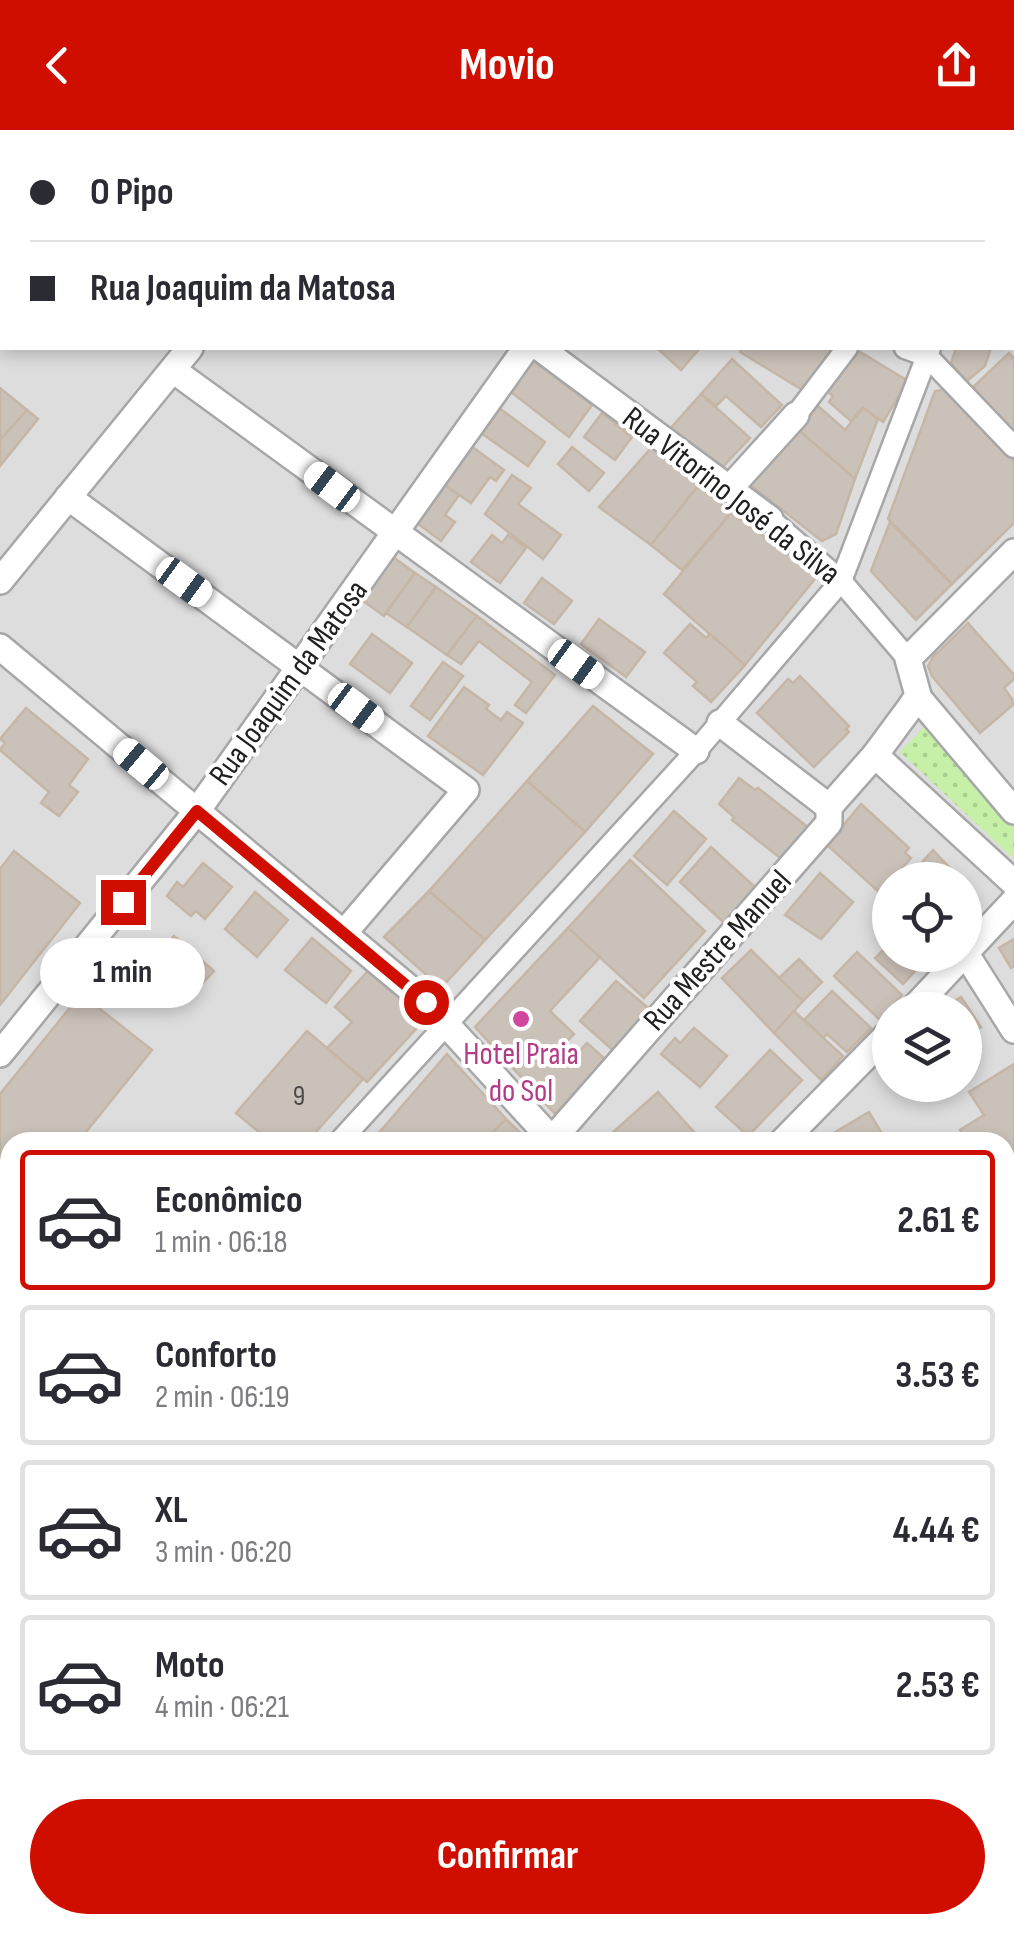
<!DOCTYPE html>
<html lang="pt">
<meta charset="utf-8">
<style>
:root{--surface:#fff;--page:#f2f2f3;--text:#2b2b33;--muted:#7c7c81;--line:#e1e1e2;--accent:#d00e00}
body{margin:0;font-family:"Sofia Sans Condensed",sans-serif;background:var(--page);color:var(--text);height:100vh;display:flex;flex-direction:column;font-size:38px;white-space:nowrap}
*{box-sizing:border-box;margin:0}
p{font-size:32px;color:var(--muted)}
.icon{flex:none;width:55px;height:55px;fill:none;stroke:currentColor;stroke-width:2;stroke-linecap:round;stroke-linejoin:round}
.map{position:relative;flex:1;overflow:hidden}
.sheet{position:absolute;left:0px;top:1002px;width:1015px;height:802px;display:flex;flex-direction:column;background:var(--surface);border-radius:30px 30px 0 0;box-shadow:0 5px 15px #0003}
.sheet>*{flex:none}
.top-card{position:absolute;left:0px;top:0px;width:1015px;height:220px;box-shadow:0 5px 15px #0003;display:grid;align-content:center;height:220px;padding:0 30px;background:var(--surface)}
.controls{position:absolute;left:872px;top:732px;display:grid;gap:20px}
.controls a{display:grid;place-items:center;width:110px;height:110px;border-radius:50%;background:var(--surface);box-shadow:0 5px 15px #0003;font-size:50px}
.end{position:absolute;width:45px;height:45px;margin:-22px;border:12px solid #d00e00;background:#fff;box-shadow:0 0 0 5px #fff}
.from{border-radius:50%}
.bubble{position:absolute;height:70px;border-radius:35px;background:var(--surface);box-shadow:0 5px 15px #0003;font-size:32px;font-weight:700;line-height:70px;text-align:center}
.car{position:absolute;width:30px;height:60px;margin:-30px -15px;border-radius:12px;box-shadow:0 0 8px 2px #0007;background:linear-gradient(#fff 24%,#345 0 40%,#fff 0 76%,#345 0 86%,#fff 0)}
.top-card b{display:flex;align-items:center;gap:35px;height:95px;font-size:38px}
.top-card b+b{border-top:2px solid var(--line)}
.top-card i{width:25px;height:25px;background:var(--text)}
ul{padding:18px 0 0;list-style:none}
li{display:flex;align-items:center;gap:30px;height:140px;margin:0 20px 15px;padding:0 10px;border:5px solid var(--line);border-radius:10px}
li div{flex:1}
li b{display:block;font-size:38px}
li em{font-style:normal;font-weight:700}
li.selected{border-color:var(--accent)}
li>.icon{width:90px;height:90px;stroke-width:1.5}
.primary-button{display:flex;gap:20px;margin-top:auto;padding:20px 30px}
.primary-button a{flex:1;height:115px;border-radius:60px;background:var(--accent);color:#fff;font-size:40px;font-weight:700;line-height:115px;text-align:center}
header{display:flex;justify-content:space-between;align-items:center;height:130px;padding:0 30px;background:var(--accent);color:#fff;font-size:45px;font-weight:700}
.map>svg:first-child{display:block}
.residential{fill:#dedddd;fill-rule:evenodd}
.grass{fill:url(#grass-dots)}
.park{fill:#bfffc9}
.pitch{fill:#7ce7c5}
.plaza{fill:#dad9e7}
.building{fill:#cac1b8;stroke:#c5b6a6;stroke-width:2.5}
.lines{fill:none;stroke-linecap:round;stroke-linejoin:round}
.service-casing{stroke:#a7a7a7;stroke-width:18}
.pedestrian-casing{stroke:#a7a7a7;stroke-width:25}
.minor-casing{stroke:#a7a7a7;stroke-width:30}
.secondary-casing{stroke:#677e00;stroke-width:40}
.service{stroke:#fff;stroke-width:12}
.pedestrian{stroke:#fff;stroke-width:20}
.minor{stroke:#fff;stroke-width:25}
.secondary{stroke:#f6ffb6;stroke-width:35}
.route{stroke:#d00e00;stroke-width:12}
.hotel-dot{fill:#d1479c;stroke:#fff;stroke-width:4}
.labels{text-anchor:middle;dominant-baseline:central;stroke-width:8;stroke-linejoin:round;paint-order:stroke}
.number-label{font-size:28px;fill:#4a4846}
.street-label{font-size:32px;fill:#202020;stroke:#fff}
.hotel-label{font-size:32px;fill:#b23c85;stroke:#fff}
</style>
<header><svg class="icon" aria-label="back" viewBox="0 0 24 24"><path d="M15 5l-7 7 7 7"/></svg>Movio<svg class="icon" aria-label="share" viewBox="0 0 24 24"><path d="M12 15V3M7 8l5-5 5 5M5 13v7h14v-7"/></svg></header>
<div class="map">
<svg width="1014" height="1803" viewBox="0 0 1014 1803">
<defs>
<pattern id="grass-dots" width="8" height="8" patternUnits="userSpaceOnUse" patternTransform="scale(2.5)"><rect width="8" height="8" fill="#c6f0a7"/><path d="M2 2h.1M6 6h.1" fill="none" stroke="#aace8f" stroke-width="1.8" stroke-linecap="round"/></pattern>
</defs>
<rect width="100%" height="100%" fill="#f1eee5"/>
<path class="residential" d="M 0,0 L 1014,0 L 1014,1803 L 710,1803 L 700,1795 L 1005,1795 L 1005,1012 L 10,1012 L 10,1240 L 0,1232 ZM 2,2 L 1012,2 L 1012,218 L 2,218 ZM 890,750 L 965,750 L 965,825 L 890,825 ZM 890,880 L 965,880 L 965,955 L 890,955 Z"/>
<polygon class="grass" points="925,596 1014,698 1014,729 900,622"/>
<polygon class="park" points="10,1497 10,1795 461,1795 463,1803 0,1803 0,1502"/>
<g class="pitch">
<polygon points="0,1625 10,1629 10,1795 19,1795 15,1803 0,1803"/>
<polygon points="331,1795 328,1803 255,1803 235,1796"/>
</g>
<polygon class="plaza" points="10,1348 10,1421 0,1426 0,1353"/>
<g class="building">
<polygon points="0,65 2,65 0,136"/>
<polygon points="657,218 700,218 681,240"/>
<polygon points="743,218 840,218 809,264 740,222"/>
<polygon points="956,218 991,218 985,236 967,251 951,233"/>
<polygon points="857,220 908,251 883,292 863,278 851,291 829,272 833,266 826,260"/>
<polygon points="1009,223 1014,228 1014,306 973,257"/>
<polygon points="732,229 782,275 761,297 726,266 716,276 701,264"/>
<polygon points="533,231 592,275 569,307 511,262"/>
<polygon points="0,258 27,280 1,312 0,310"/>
<polygon points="947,259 1014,331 1014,393 952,454 888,389 935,261"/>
<polygon points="701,264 750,308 717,343 670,299"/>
<polygon points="818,276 845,300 863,278 878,289 855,349 798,300"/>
<polygon points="499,278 545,312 528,336 481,303"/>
<polygon points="27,280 38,289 0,336 0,310"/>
<polygon points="602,283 632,307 615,330 584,307"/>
<polygon points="793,295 855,349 836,404 822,411 749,354"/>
<polygon points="471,316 504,340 496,351 490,347 471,373 444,355"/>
<polygon points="572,317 604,343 589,361 558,334"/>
<polygon points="652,317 699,355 651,415 599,377"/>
<polygon points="512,345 531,358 518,374 561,405 543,429 485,384"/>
<polygon points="444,355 459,365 445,385 455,392 441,411 417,393"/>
<polygon points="699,355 731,383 682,440 651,415"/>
<polygon points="731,383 818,445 745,535 664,464"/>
<polygon points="890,392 952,454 916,490 871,441"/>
<polygon points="492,405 502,413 508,405 526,418 500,453 471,432"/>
<polygon points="393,427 415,443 384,486 362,470"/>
<polygon points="415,443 436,457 407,497 386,483"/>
<polygon points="542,448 572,471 554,494 524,473"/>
<polygon points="436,457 477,486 447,525 407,497"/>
<polygon points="477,486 555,545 526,583 515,575 532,552 479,511 461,534 447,525"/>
<polygon points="599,489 645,522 626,547 581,514"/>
<polygon points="968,493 1014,545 1014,549 1004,558 1012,569 1013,575 980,603 932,546 928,536 933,527"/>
<polygon points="690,494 706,508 710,504 745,535 711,572 693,556 697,552 664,523"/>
<polygon points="372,504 412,533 390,563 350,534"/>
<polygon points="443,532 463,546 430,590 411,576"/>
<polygon points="800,546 849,596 846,599 849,602 814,637 757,583 788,549 793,553"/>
<polygon points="464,557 489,575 486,579 501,590 507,582 523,593 483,645 428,606"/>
<polygon points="593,576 653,624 585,702 527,651"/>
<polygon points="26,578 88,629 69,655 78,662 59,686 41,673 49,662 0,620 5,613 0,609"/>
<polygon points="739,648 755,660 758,658 809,698 784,731 732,690 734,687 719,674"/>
<polygon points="527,651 585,702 485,810 429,761"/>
<polygon points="861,674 909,718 905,723 911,728 880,763 827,715"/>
<polygon points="674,681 706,709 667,755 634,726"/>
<polygon points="711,717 755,757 724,793 680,752"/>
<polygon points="933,720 961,750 906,750"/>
<polygon points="14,721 80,773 0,875 0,739"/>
<polygon points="630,730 705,801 644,868 568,798"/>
<polygon points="203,733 232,757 205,789 196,781 191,786 167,766 177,752 183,757"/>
<polygon points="820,743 853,772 821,809 785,785"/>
<polygon points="429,761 485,810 441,858 384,807"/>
<polygon points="255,762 288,790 257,827 225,799"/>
<polygon points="568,798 600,827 550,881 574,904 553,926 564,937 587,913 605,929 555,984 475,897"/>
<polygon points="174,806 214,841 196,860 191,855 183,864 145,832 162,812 166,815"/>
<polygon points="312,808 351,841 326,873 285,840"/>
<polygon points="1014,809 1014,836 1011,838 999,818"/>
<polygon points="890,814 890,825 930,825 903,854 875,828"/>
<polygon points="751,820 803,871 774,903 722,848"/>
<polygon points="857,822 902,865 880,890 834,846"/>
<polygon points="799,829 822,852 803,871 779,848"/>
<polygon points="368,841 414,881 416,899 367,952 327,918 352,892 335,877"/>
<polygon points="616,851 653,882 616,923 580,891"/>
<polygon points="832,861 871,898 847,922 827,904 823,908 804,890"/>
<polygon points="81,864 152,920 78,1012 10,1012 10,1030 0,1022 0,964"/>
<polygon points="961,867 981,897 965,907 965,880 940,880"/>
<polygon points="794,881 843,926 821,950 774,903"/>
<polygon points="694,898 727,926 700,957 661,924 675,908 680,913"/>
<polygon points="307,901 363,949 307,1012 271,1012 236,983"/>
<polygon points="770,920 802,950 748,1006 716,977"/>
<polygon points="447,924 506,989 483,1012 449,1012 446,1009 443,1012 371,1012"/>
<polygon points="1014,934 1014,1047 1005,1052 1005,1012 968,1012 960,1000 984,985 969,962"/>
<polygon points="658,962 703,1012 605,1012 603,1011"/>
<polygon points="869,982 887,1012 837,1012 832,1004"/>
<polygon points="506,989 530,1012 483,1012"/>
<polygon points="0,1022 10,1030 10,1147 0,1138"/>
<polygon points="1014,1118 1014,1179 1005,1165 1005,1123"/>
<polygon points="1014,1196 1014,1254 1013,1255 1005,1242 1005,1202"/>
<polygon points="1014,1351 1014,1413 1005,1410 1005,1356"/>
<polygon points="10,1421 10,1475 0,1480 0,1426"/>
<polygon points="1014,1662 1014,1803 962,1803 961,1795 1005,1795 1005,1689"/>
<polygon points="481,1795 531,1795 532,1803 483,1803"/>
<polygon points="821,1795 849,1795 843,1803 832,1803"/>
</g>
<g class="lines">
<defs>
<g id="service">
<polyline points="1005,1612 1014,1585"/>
<polyline points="926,1803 930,1795"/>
</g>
<g id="pedestrian">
<polyline points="1005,2 1006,0"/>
<polyline points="1012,99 1014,100"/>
<polyline points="905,218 927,226 1014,317"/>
<polyline points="796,285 847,218"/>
<polyline points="770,389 841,451 908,529"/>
<polyline points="339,1012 696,621 841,451 930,218"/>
<polyline points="0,1330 10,1325"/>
</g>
<g id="minor">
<polyline points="631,0 632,2"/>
<polyline points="496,2 549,0"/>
<polyline points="0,22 2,22"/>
<polyline points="540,218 770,389"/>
<polyline points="173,240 696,621"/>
<polyline points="729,359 796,285"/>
<polyline points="68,367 466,660 344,803"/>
<polyline points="0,451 190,218"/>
<polyline points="0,517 426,872 554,1012"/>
<polyline points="912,575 918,565 908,529 1014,422"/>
<polyline points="720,593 829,677"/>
<polyline points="1014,681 922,572 912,575 875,625 1014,753"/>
<polyline points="966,824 1014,900"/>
<polyline points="912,880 1014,771"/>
<polyline points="0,924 197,681 526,218"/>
<polyline points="550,1012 829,693 829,677 875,625"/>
<polyline points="782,1012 890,902"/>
<polyline points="1005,1080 1014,1074"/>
<polyline points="1005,1308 1014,1302"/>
<polyline points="1005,1451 1014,1454"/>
</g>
<g id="secondary">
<polyline points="0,1233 10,1241"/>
<polyline points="699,1795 709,1803"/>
</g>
</defs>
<use href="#service" class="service-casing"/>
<use href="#pedestrian" class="pedestrian-casing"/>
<use href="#minor" class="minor-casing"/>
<use href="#secondary" class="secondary-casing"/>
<use href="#service" class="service"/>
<use href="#pedestrian" class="pedestrian"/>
<use href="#minor" class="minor"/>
<use href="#secondary" class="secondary"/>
</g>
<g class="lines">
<polyline class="route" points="123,772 197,681 426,872"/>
</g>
<circle class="hotel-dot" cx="521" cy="889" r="10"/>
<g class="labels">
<g class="number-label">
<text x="299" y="966">9</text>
</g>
<g class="street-label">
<text transform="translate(731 366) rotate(38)">Rua Vitorino José da Silva</text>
<text transform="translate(289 553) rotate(-54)">Rua Joaquim da Matosa</text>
<text transform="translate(718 821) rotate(-48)">Rua Mestre Manuel</text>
</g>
<g class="hotel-label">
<text x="521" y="924">Hotel Praia<tspan x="521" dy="37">do Sol</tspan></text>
</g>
</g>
</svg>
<div class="controls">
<a><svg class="icon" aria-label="locate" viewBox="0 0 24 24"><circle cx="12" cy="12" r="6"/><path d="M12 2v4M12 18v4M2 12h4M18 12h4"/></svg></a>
<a><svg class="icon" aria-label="layers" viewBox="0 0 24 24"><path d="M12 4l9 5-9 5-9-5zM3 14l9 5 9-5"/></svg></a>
</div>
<i class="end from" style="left:426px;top:872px"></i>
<i class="end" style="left:123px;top:772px"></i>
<div class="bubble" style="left:40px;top:808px;width:165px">1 min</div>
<i class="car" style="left:332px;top:357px;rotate:307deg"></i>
<i class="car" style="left:184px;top:452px;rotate:126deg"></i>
<i class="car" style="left:576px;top:534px;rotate:126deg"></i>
<i class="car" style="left:356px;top:578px;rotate:127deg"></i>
<i class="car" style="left:141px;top:634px;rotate:310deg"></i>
<div class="top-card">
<b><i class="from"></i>O Pipo</b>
<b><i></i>Rua Joaquim da Matosa</b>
</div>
<section class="sheet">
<ul>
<li class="selected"><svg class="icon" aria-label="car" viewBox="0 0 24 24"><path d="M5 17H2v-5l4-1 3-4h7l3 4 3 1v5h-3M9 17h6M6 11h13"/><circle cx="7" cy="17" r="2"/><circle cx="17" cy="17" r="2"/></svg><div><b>Econômico</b><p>1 min · 06:18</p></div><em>2.61 €</em></li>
<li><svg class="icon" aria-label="car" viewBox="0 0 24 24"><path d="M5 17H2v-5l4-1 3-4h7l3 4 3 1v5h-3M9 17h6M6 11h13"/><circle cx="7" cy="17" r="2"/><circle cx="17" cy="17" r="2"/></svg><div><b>Conforto</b><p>2 min · 06:19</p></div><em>3.53 €</em></li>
<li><svg class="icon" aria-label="car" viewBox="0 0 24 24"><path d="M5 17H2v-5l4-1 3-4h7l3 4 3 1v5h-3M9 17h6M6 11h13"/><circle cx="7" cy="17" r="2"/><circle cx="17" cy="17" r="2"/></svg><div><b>XL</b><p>3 min · 06:20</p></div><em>4.44 €</em></li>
<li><svg class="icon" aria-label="car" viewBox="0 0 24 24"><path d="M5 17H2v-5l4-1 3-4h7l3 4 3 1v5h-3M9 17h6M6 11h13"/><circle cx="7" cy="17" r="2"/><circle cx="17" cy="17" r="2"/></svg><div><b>Moto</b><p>4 min · 06:21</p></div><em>2.53 €</em></li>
</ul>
<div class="primary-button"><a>Confirmar</a></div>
</section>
</div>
